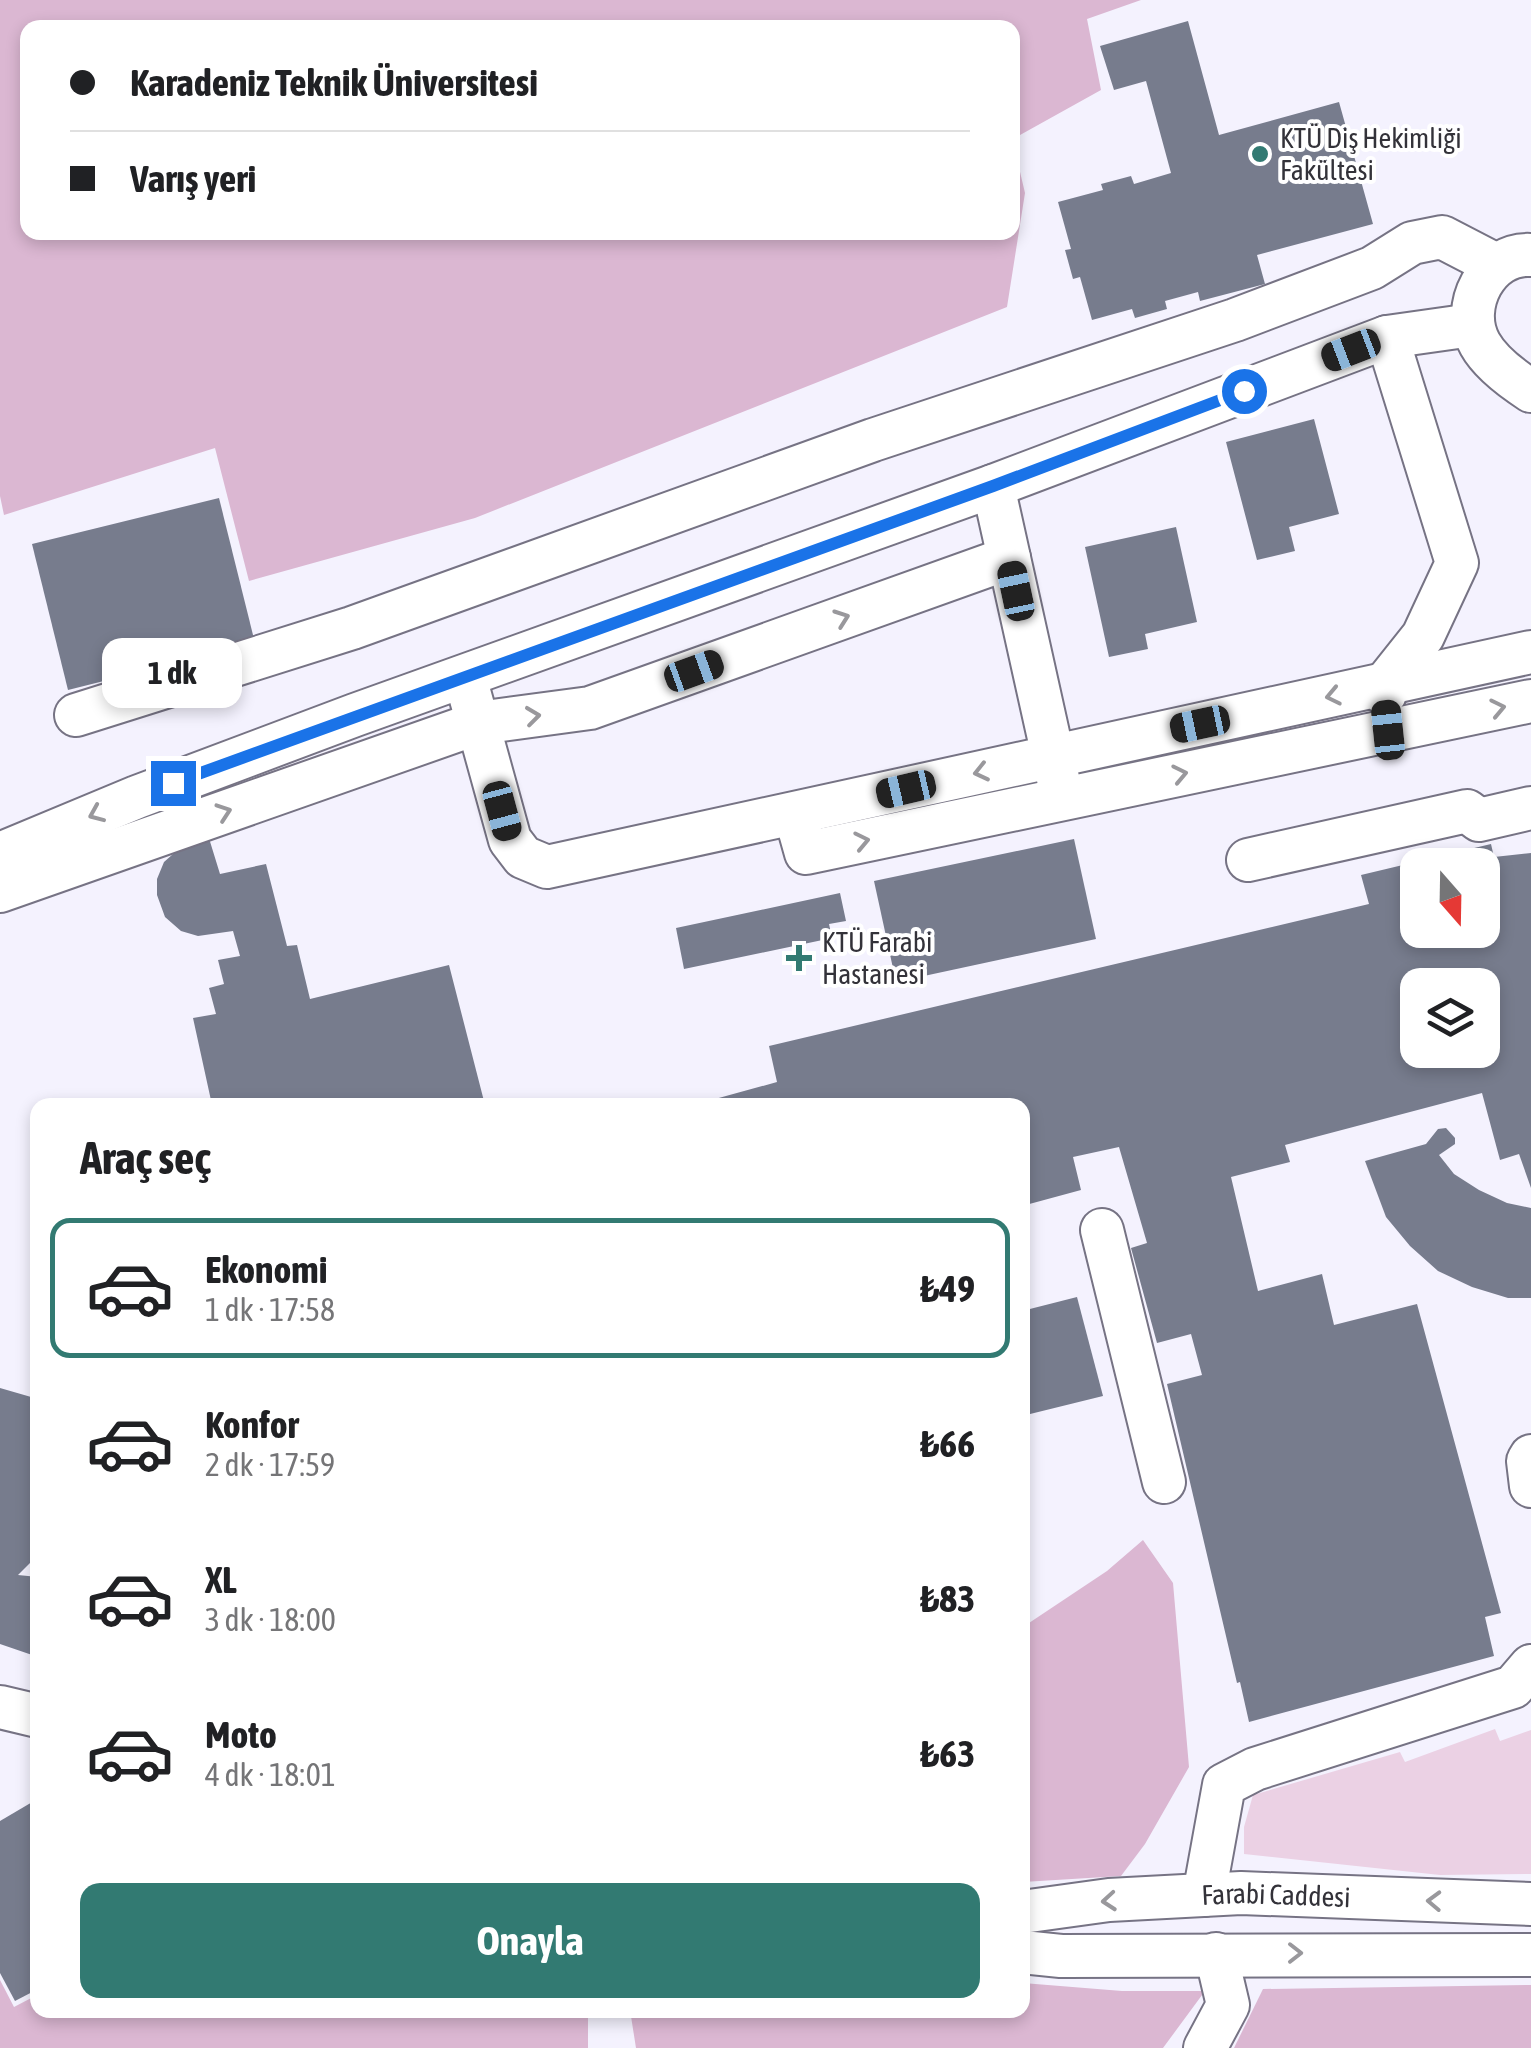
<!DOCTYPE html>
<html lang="tr">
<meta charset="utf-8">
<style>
:root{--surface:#fff;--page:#f2f2f2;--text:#202124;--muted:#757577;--line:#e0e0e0;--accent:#327a72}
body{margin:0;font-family:"Asap Condensed",sans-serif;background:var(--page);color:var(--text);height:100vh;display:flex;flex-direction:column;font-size:38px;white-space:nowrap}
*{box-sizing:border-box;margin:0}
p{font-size:32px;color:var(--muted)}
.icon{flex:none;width:55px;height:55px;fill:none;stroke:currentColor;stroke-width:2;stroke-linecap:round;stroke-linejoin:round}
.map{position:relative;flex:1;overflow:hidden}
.details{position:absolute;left:30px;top:1098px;width:1000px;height:920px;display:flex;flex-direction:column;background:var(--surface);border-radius:20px;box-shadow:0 5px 15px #0003}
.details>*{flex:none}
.top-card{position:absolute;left:20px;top:20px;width:1000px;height:220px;border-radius:20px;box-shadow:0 5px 15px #0003;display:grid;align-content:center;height:220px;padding:0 50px;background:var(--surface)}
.needle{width:65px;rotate:160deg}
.tools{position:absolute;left:1400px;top:848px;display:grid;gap:20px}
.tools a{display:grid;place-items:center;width:100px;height:100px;border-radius:20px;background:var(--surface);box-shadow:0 5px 15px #0003;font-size:50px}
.end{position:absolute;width:45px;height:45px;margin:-22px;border:12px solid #1a73e8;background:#fff;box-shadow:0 0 0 5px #fff}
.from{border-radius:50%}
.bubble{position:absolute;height:70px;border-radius:20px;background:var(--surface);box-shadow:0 5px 15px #0003;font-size:32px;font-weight:700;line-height:70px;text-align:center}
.car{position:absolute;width:30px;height:60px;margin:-30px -15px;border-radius:12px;box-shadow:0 0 8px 2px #0007;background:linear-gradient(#222 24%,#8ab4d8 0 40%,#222 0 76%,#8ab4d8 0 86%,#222 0)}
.top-card b{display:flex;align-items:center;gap:35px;height:95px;font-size:38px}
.top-card b+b{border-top:2px solid var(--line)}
.top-card i{width:25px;height:25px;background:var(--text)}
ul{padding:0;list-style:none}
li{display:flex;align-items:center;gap:30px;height:140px;margin:0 20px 15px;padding:0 30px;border:5px solid transparent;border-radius:20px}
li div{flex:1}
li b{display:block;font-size:38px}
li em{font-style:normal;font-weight:700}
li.on{border-color:var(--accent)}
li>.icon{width:90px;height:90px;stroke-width:1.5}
h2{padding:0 50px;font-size:45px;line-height:120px}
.action{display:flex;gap:20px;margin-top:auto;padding:20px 50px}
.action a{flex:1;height:115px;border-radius:20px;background:var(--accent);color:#fff;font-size:40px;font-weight:700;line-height:115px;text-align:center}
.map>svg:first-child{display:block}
.green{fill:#ebd1e4}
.forest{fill:#dbb7d2}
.building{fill:#777c8d;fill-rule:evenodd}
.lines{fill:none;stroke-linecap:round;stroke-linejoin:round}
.minor-casing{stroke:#767384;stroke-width:46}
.minor{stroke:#fff;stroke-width:42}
.oneway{stroke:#99989c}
.route{stroke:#1a73e8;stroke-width:12}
.poi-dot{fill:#327a72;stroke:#fff;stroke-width:4}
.labels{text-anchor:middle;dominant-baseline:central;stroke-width:8;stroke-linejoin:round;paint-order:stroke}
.poi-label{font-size:28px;fill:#333239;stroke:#fff;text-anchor:start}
.street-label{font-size:28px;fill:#333239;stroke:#fff}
</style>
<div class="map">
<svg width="1531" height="2048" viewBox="0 0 1531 2048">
<rect width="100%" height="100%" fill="#f4f2fe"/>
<polygon class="green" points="1495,1729 1500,1741 1531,1730 1531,1874 1440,1875 1244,1854 1244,1827 1253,1795 1400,1752 1405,1762"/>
<g class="forest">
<polygon points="0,0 1141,0 1087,19 1101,90 1013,139 1012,28 28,28 28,232 1012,232 1013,142 1025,193 1007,307 475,518 249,581 215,448 4,515 0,496"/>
<polygon points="1143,1540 1173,1583 1189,1767 1145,1844 1121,1876 1023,1882 1023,1627 1107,1571"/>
<polygon points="0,1980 14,2007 37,1995 38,2010 588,2010 588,2048 0,2048"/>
<polygon points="1023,1983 1122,1991 1205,1991 1163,2048 636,2048 630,2010 1022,2010"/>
<polygon points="1531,1985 1531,2048 1234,2048 1263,1989"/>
</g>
<g class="building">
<polygon points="1188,21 1219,135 1339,102 1373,224 1257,255 1265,284 1200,301 1198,292 1165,301 1167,309 1135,318 1132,309 1092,320 1080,277 1073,279 1065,250 1071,249 1058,202 1103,190 1101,184 1131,176 1134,184 1171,173 1146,81 1114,90 1100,46"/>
<polygon points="1314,419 1339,514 1289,527 1295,551 1257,560 1226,442"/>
<polygon points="219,498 255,643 68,690 32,544"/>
<polygon points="1176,527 1197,622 1145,634 1148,649 1109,657 1085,547"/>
<polygon points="208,835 220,874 266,864 287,946 297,945 310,999 449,965 485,1105 212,1105 193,1018 216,1014 209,988 224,984 218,960 240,956 233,931 198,936 181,931 165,917 157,895 157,879 164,862 181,847"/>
<polygon points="1074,839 1096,939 896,982 874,881"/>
<path d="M 1491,844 L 1494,857 L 1531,853 L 1531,1188 L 1519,1154 L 1500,1160 L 1482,1093 L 1285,1145 L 1290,1162 L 1231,1177 L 1258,1291 L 1322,1274 L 1334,1325 L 1417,1304 L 1501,1613 L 1485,1617 L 1494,1656 L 1249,1722 L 1240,1682 L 1237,1683 L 1167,1384 L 1202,1375 L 1191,1334 L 1157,1343 L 1131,1248 L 1147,1243 L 1119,1147 L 1073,1157 L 1081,1190 L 1022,1206 L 1022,1105 L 697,1104 L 777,1082 L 769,1046 L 1369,904 L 1361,875 ZM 1418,865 L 1482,865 L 1482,930 L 1418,930 ZM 1418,985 L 1482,985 L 1482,1050 L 1418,1050 Z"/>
<polygon points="840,893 846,921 829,924 832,938 684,969 676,928"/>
<polygon points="1446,1128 1455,1138 1455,1144 1439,1155 1454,1174 1479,1190 1507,1203 1531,1208 1531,1298 1508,1298 1472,1287 1438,1271 1410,1246 1386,1217 1365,1161 1426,1144 1438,1129"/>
<polygon points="1077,1297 1103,1396 1022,1416 1022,1311"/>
<polygon points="0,1388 38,1399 32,1419 38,1426 38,1555 18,1575 38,1577 38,1657 0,1644"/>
<polygon points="34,1801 38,1808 38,1989 15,2001 0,1973 0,1821"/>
</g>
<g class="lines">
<defs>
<g id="minor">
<path d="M 1531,255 C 1487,252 1459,307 1480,344 C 1490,362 1514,380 1531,391"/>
<polyline points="993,486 1059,783"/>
<polyline points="465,677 510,840 523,857 547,867 1531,652"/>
<polyline points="1385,694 1384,685 1423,636 1457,563 1387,337"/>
<polyline points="76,715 352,628 873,440 1235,320 1372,268 1412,243 1442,237 1496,265"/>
<polyline points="795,814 806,853 1531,701"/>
<polyline points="0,854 137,797 355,715 993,486 1387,337 1472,325"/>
<polyline points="1248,860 1467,811 1479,820 1531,808"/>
<polyline points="0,891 478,723 590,708 1009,558"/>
<polyline points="1102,1230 1164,1482"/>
<polyline points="1531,1456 1528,1461 1531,1486"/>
<polyline points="0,1707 38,1716"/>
<polyline points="1204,1895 1224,1785 1255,1769 1513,1687 1531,1666"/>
<path id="s1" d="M 1022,1912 L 1109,1900 L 1241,1893 L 1531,1904"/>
<polyline points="1022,1952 1061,1956 1531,1955"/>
<polyline points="1205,2048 1228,2005 1216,1954"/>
</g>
</defs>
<use href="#minor" class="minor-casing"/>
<use href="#minor" class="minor"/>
</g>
<defs><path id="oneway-chevron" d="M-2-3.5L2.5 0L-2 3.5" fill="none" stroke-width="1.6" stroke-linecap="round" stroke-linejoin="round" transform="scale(2.5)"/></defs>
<g class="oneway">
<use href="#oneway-chevron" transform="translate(842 618) rotate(-20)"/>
<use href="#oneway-chevron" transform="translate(1333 696) rotate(168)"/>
<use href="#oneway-chevron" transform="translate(1498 708) rotate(-12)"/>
<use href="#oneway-chevron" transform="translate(533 716) rotate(-7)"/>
<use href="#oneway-chevron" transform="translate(981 772) rotate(167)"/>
<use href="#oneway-chevron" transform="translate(1180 774) rotate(-12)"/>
<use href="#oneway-chevron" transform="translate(224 812) rotate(-19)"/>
<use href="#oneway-chevron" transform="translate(96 814) rotate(157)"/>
<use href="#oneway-chevron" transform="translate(862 841) rotate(-12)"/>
<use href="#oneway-chevron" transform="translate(1109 1901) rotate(175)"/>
<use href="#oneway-chevron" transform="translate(1434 1901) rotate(-178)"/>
<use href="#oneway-chevron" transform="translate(1295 1953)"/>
</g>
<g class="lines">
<polyline class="route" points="173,783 993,486 1244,391"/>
</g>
<g class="poi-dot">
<circle cx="1260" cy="154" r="10"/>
<path d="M794 943h10v10h10v10h-10v10h-10v-10h-10v-10h10z"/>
</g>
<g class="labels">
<g class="poi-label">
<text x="1280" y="138">KTÜ Diş Hekimliği<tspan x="1280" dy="32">Fakültesi</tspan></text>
<text x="822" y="942">KTÜ Farabi<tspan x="822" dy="32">Hastanesi</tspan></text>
</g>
<g class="street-label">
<text stroke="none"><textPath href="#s1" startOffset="255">Farabi Caddesi</textPath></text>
</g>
</g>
</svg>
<div class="tools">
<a><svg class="needle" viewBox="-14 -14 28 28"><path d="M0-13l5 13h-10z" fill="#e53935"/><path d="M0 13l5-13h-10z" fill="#757577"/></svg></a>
<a><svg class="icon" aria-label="layers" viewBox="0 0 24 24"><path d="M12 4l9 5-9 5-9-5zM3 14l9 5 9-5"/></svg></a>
</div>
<i class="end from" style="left:1244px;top:391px"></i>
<i class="end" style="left:173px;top:783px"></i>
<div class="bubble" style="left:102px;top:638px;width:140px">1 dk</div>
<i class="car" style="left:1351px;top:350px;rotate:249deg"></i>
<i class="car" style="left:1016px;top:591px;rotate:348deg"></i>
<i class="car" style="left:694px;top:671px;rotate:70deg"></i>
<i class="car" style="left:1200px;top:724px;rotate:258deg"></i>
<i class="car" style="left:1388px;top:730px;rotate:354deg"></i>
<i class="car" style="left:906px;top:789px;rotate:257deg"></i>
<i class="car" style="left:502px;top:811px;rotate:165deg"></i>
<div class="top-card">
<b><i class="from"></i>Karadeniz Teknik Üniversitesi</b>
<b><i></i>Varış yeri</b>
</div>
<section class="details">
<h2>Araç seç</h2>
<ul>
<li class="on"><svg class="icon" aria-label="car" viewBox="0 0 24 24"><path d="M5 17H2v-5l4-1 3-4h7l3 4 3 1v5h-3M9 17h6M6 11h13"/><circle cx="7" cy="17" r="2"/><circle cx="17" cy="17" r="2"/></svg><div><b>Ekonomi</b><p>1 dk · 17:58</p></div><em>₺49</em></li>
<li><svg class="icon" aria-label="car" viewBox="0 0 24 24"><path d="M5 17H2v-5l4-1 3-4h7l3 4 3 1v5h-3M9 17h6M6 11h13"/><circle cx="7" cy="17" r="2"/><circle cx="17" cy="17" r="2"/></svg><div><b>Konfor</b><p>2 dk · 17:59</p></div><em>₺66</em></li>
<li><svg class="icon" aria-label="car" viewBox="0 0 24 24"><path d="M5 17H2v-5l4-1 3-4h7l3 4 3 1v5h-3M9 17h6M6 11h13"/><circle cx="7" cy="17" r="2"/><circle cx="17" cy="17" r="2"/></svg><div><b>XL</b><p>3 dk · 18:00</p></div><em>₺83</em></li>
<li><svg class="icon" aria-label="car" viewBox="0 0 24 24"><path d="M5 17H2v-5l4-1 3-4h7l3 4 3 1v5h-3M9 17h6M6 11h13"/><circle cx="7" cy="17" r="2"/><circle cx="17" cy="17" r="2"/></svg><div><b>Moto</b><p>4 dk · 18:01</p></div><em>₺63</em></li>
</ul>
<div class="action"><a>Onayla</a></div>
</section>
</div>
